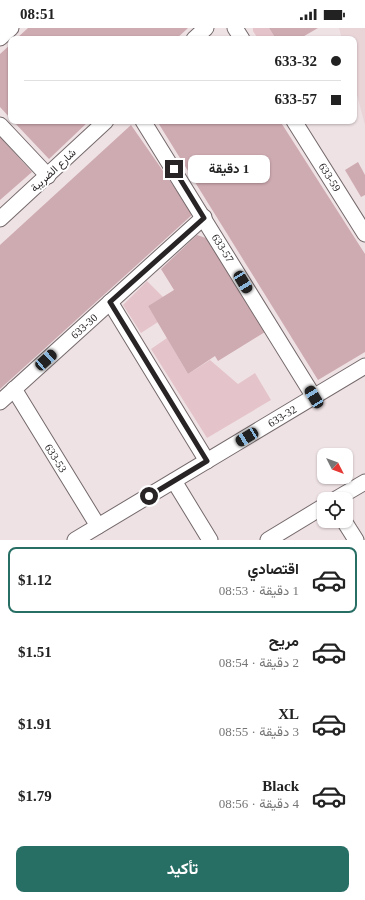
<!DOCTYPE html>
<html lang="ar">
<meta charset="utf-8">
<style>
:root{--surface:#fff;--page:#f2f2f2;--text:#222;--muted:#767676;--line:#e0e0e0;--accent:#276e65}
body{margin:0;font-family:"Times New Roman",Vazirmatn,serif;background:var(--page);color:var(--text);direction:rtl;height:100vh;display:flex;flex-direction:column;font-size:15px;white-space:nowrap}
*{box-sizing:border-box;margin:0}
p{font-size:13px;color:var(--muted)}
.icon{flex:none;width:22px;height:22px;fill:none;stroke:currentColor;stroke-width:2;stroke-linecap:round;stroke-linejoin:round}
.map{position:relative;height:512px;overflow:hidden;direction:ltr}
.drawer{display:flex;flex-direction:column;background:var(--surface);flex:1}
.drawer>*{flex:none}
.top-card{position:absolute;left:8px;top:8px;width:349px;height:88px;border-radius:8px;box-shadow:0 1px 3px #0004;direction:rtl;display:grid;align-content:center;height:88px;padding:0 16px;background:var(--surface)}
.needle{width:26px;rotate:132deg}
.controls{position:absolute;left:317px;top:420px;display:grid;gap:8px}
.controls a{display:grid;place-items:center;width:36px;height:36px;border-radius:8px;background:var(--surface);box-shadow:0 1px 3px #0004;font-size:20px}
.end{position:absolute;width:18px;height:18px;margin:-9px;border:5px solid #282425;background:#fff;box-shadow:0 0 0 2px #fff}
.from{border-radius:50%}
.bubble{position:absolute;height:28px;border-radius:8px;background:var(--surface);box-shadow:0 1px 3px #0004;font-size:13px;font-weight:700;line-height:28px;text-align:center;direction:rtl}
.car{position:absolute;width:12px;height:24px;margin:-12px -6px;border-radius:5px;box-shadow:0 0 3px 1px #0007;background:linear-gradient(#222 24%,#8ab4d8 0 40%,#222 0 76%,#8ab4d8 0 86%,#222 0)}
.top-card b{display:flex;align-items:center;gap:14px;height:38px;font-size:15px}
.top-card b+b{border-top:1px solid var(--line)}
.top-card i{width:10px;height:10px;background:var(--text)}
ul{padding:7px 0 0;list-style:none}
li{display:flex;align-items:center;gap:12px;height:66px;margin:0 8px 6px;padding:0 8px;border:2px solid transparent;border-radius:8px}
li div{flex:1}
li b{display:block;font-size:15px}
li em{font-style:normal;font-weight:700}
li.current{border-color:var(--accent)}
li>.icon{width:36px;height:36px;stroke-width:1.5}
.cta{display:flex;gap:8px;margin-top:auto;padding:8px 16px}
.cta a{flex:1;height:46px;border-radius:8px;background:var(--accent);color:#fff;font-size:16px;font-weight:700;line-height:46px;text-align:center}
.status{display:flex;justify-content:space-between;align-items:center;height:28px;padding:0 20px;background:var(--surface);direction:ltr}
.status svg{height:11px;fill:currentColor}
.map>svg:first-child{display:block}
.built{fill:#e9d4d8}
.green{fill:#e4c4ca}
.building{fill:#ceaab1}
.lines{fill:none;stroke-linecap:round;stroke-linejoin:round}
.minor-casing{stroke:#74696b;stroke-width:17}
.minor{stroke:#fff;stroke-width:15}
.route{stroke:#282425;stroke-width:5}
.labels{text-anchor:middle;dominant-baseline:central;stroke-width:4;stroke-linejoin:round;paint-order:stroke}
.street-label{font-size:11px;fill:#282425;stroke:#fff}
</style>
<div class="status"><b>08:51</b><svg viewBox="0 0 49 12"><path d="M0 12V9h3v3zM5 12V6h3v6zM10 12V3h3v9zM15 12V0h3v12zM26 1h20v11H26zM47 4h2v5h-2z"/></svg></div>
<div class="map">
<svg width="365" height="512" viewBox="0 0 365 512">
<rect width="100%" height="100%" fill="#efe2e5"/>
<polygon class="built" points="339,0 365,0 365,97 354,56 354,11 342,11"/>
<g class="green">
<polygon points="253,0 269,0 276,11 258,11 253,3"/>
<polygon points="147,253 163,269 148,278 158,294 141,305 123,277"/>
<polygon points="167,310 188,346 210,332 238,356 255,345 271,372 207,410 151,321"/>
</g>
<g class="building">
<polygon points="28,0 188,0 176,11 16,11"/>
<polygon points="269,0 318,0 299,11 276,11"/>
<polygon points="11,16 11,91 0,79 0,26"/>
<polygon points="13,93 89,93 49,131"/>
<polygon points="157,93 280,93 365,226 365,324 318,352"/>
<polygon points="131,97 193,186 0,361 0,217"/>
<polygon points="0,109 32,144 0,172"/>
<polygon points="358,134 365,147 365,167 361,169 345,142"/>
<polygon points="197,207 206,210 265,304 218,333 215,328 188,346 148,278 174,262 161,241"/>
</g>
<g class="lines">
<defs>
<g id="minor">
<polyline points="235,0 242,11"/>
<polyline points="0,10 11,0"/>
<polyline points="194,11 206,0"/>
<polyline points="143,93 314,369"/>
<polyline points="294,93 365,206"/>
<polyline points="0,97 48,148"/>
<polyline points="0,191 106,93"/>
<polyline points="110,274 207,433"/>
<polyline points="14,361 98,498"/>
<polyline points="0,374 204,189"/>
<polyline points="174,453 210,512"/>
<polyline points="336,471 365,454"/>
<polyline points="344,493 356,512"/>
<polyline points="75,512 365,338"/>
<polyline points="268,512 324,478"/>
</g>
</defs>
<use href="#minor" class="minor-casing"/>
<use href="#minor" class="minor"/>
</g>
<g class="lines">
<polyline class="route" points="149,468 207,433 110,274 204,190 174,141"/>
</g>
<g class="labels">
<g class="street-label">
<text transform="translate(53 142) rotate(-43)">شارع الضريبة</text>
<text transform="translate(330 149) rotate(58)">633-59</text>
<text transform="translate(223 220) rotate(58)">633-57</text>
<text transform="translate(84 298) rotate(-42)">633-30</text>
<text transform="translate(282 388) rotate(-31)">633-32</text>
<text transform="translate(56 430) rotate(58)">633-53</text>
</g>
</g>
</svg>
<div class="controls">
<a><svg class="needle" viewBox="-14 -14 28 28"><path d="M0-13l5 13h-10z" fill="#e53935"/><path d="M0 13l5-13h-10z" fill="#767676"/></svg></a>
<a><svg class="icon" aria-label="locate" viewBox="0 0 24 24"><circle cx="12" cy="12" r="6"/><path d="M12 2v4M12 18v4M2 12h4M18 12h4"/></svg></a>
</div>
<i class="end from" style="left:149px;top:468px"></i>
<i class="end" style="left:174px;top:141px"></i>
<div class="bubble" style="left:188px;top:127px;width:82px">1 دقيقة</div>
<i class="car" style="left:243px;top:254px;rotate:149deg"></i>
<i class="car" style="left:46px;top:332px;rotate:48deg"></i>
<i class="car" style="left:314px;top:369px;rotate:329deg"></i>
<i class="car" style="left:247px;top:409px;rotate:239deg"></i>
<div class="top-card">
<b><i class="from"></i>633-32</b>
<b><i></i>633-57</b>
</div>
</div>
<section class="drawer">
<ul>
<li class="current"><svg class="icon" aria-label="car" viewBox="0 0 24 24"><path d="M5 17H2v-5l4-1 3-4h7l3 4 3 1v5h-3M9 17h6M6 11h13"/><circle cx="7" cy="17" r="2"/><circle cx="17" cy="17" r="2"/></svg><div><b>اقتصادي</b><p>1 دقيقة · 08:53</p></div><em>$1.12</em></li>
<li><svg class="icon" aria-label="car" viewBox="0 0 24 24"><path d="M5 17H2v-5l4-1 3-4h7l3 4 3 1v5h-3M9 17h6M6 11h13"/><circle cx="7" cy="17" r="2"/><circle cx="17" cy="17" r="2"/></svg><div><b>مريح</b><p>2 دقيقة · 08:54</p></div><em>$1.51</em></li>
<li><svg class="icon" aria-label="car" viewBox="0 0 24 24"><path d="M5 17H2v-5l4-1 3-4h7l3 4 3 1v5h-3M9 17h6M6 11h13"/><circle cx="7" cy="17" r="2"/><circle cx="17" cy="17" r="2"/></svg><div><b>XL</b><p>3 دقيقة · 08:55</p></div><em>$1.91</em></li>
<li><svg class="icon" aria-label="car" viewBox="0 0 24 24"><path d="M5 17H2v-5l4-1 3-4h7l3 4 3 1v5h-3M9 17h6M6 11h13"/><circle cx="7" cy="17" r="2"/><circle cx="17" cy="17" r="2"/></svg><div><b>Black</b><p>4 دقيقة · 08:56</p></div><em>$1.79</em></li>
</ul>
<div class="cta"><a>تأكيد</a></div>
</section>
